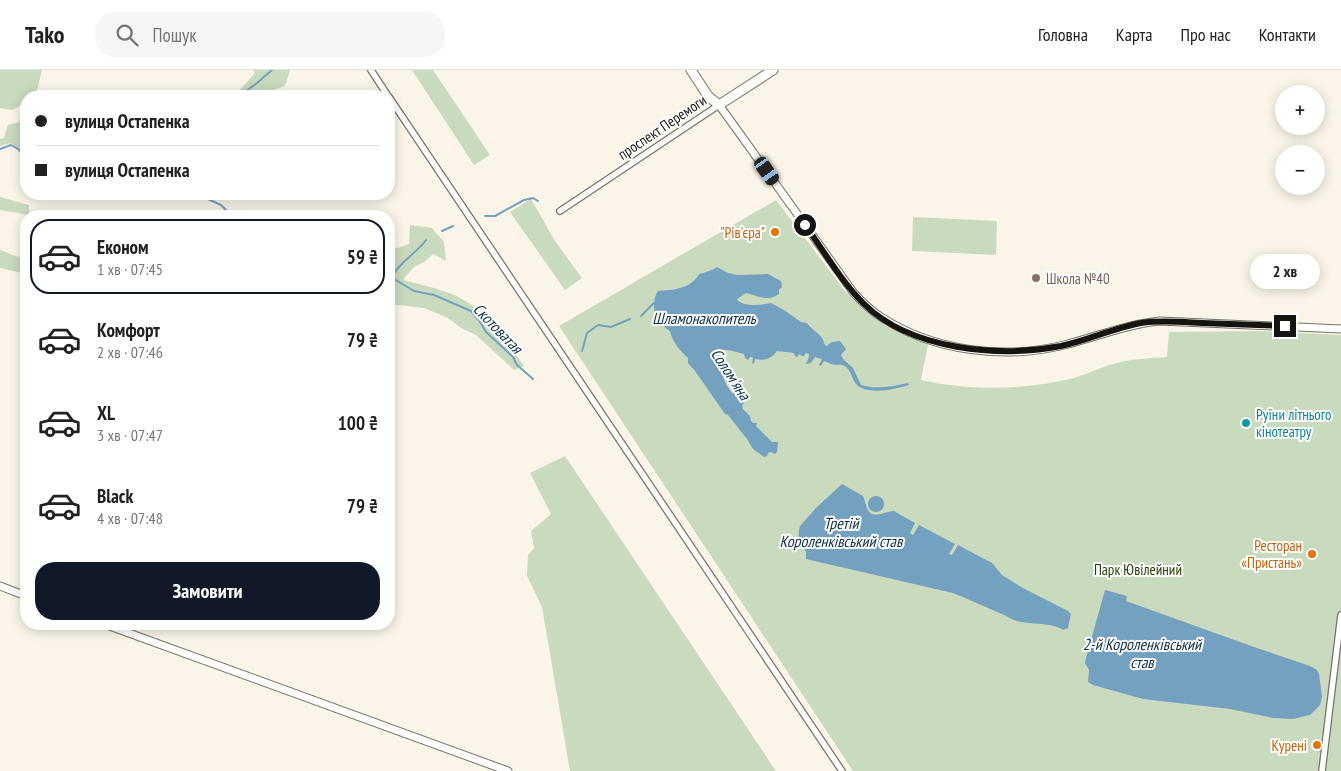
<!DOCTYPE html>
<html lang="uk">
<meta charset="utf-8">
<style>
:root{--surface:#fff;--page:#f6f6f6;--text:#202124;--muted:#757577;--line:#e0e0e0;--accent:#111827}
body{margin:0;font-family:"PT Sans Narrow",sans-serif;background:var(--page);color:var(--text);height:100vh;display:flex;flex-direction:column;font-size:19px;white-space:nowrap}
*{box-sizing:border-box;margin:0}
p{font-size:16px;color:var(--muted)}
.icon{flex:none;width:28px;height:28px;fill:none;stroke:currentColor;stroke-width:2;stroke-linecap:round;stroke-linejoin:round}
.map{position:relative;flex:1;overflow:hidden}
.panel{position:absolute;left:20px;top:140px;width:375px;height:420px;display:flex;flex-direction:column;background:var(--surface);border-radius:20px;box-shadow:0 2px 12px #0003}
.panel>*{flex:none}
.top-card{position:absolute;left:20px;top:20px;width:375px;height:110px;border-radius:20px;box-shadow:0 2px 12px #0003;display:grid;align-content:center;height:110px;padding:0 15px;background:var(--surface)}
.buttons{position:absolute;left:1275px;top:15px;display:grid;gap:10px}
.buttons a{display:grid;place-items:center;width:50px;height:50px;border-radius:50%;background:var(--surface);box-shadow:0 2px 12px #0003;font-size:25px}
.end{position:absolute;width:22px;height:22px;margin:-11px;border:6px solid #161410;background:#fff;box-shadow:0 0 0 2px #fff}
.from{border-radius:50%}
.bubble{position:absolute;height:35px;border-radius:18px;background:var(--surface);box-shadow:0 2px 12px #0003;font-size:16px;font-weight:800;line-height:35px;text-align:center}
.car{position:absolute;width:15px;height:30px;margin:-15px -8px;border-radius:6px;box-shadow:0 0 4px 1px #0007;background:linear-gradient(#222 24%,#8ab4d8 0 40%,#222 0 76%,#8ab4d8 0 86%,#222 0)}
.top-card b{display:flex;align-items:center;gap:18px;height:48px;font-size:19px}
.top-card b+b{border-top:1px solid var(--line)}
.top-card i{width:12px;height:12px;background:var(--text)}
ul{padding:9px 0 0;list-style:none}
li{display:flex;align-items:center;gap:15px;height:75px;margin:0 10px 8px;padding:0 5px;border:2px solid transparent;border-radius:20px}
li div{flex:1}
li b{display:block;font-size:19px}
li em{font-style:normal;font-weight:800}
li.active{border-color:var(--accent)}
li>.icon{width:45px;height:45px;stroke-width:1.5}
.action{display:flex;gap:10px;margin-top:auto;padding:10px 15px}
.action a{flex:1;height:58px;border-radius:20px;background:var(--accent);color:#fff;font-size:20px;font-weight:800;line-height:58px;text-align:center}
header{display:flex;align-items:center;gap:30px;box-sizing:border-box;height:70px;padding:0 25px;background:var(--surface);border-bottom:1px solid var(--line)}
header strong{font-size:24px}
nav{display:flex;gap:28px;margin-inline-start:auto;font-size:18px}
.search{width:350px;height:45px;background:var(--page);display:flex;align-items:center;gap:12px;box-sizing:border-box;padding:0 18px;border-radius:20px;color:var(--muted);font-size:19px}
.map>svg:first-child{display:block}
.green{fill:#c9dabe}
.water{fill:#74a1c0}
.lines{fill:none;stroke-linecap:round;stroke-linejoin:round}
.stream{stroke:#74a1c0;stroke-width:2}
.minor-casing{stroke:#777368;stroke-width:8}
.tertiary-casing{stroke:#777368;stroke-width:9}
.secondary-casing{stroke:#777368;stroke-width:11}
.minor{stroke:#fff;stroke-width:5.5}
.tertiary{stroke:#fff;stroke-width:7}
.secondary{stroke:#fff;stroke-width:9}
.route{stroke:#161410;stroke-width:6}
.food-dot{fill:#e8710a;stroke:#fff;stroke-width:2}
.education-dot{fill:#8d6e63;stroke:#fff;stroke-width:2}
.culture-dot{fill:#0f9aa8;stroke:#fff;stroke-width:2}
.labels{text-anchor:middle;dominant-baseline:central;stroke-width:4;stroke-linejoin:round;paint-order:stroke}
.street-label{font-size:15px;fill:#161410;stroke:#fff}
.food-label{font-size:15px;fill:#c56008;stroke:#fff;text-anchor:end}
.education-label{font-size:15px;fill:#785e54;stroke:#fff;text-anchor:start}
.culture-label{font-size:15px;fill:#0d838f;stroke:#fff;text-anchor:start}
.park-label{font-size:15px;fill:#244402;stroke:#fff}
.water-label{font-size:16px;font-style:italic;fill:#0b3047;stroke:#fff}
</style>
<header>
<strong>Tako</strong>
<div class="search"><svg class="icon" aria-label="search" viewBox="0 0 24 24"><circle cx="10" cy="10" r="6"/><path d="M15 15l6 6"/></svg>Пошук</div>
<nav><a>Головна</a><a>Карта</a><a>Про нас</a><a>Контакти</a></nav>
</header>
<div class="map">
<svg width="1341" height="701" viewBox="0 0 1341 701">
<rect width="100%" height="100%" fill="#faf5e8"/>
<g class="green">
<polygon points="0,0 42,0 36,25 26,26 26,32 13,40 0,38"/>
<polygon points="253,0 290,0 285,16 255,26 220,26 238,22 255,3"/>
<polygon points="412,0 433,0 490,85 474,95"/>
<polygon points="19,52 26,54 26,83 10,73 0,76 0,69 4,68 6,61 8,55"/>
<polygon points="0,127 29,135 29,145 0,140"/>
<polygon points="531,129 555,171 582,208 565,220 510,142"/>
<path d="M 776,130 L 845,221 L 865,241 L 889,258 L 928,274 L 921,310 C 970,321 1020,320 1070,309 C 1083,306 1096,299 1110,295 C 1128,289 1148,288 1167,287 L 1169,262 L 1256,261 L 1341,265 L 1341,701 L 853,701 L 559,256 Z"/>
<polygon points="913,147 997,151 996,185 912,181"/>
<polygon points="410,155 432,158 444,172 446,191 433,184 424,192 414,197 403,210 434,218 457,226 472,235 500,261 524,296 514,300 476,265 461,258 448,248 424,238 398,235 389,235 389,181 409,174"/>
<polygon points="0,180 26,190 26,204 0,198"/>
<polygon points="565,386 776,701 570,701 542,537 527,506 528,485 534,478 531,461 551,444 530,403"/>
</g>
<g class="water">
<path d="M 717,197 L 728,203 L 737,205 L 768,204 L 781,211 L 782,217 L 779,220 L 779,224 C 768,232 758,226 746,223 L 737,229 L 738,231 C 748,237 760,235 771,233 L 784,240 L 801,252 L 807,253 C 812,261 822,263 824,273 L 826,276 L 832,272 L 840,271 L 846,279 L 841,285 L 843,289 L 853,298 L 861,315 C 877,320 893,316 908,313 L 909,315 C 896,319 867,326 856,314 C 852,309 851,301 846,297 C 842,293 836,296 831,294 C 829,293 827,292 824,291 L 821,296 L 819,295 L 822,289 L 815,287 L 811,293 L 806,294 L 809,287 L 809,284 L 806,283 L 804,286 L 802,286 L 799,284 L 797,287 L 795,286 L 794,283 L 777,281 C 771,289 765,291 755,289 L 754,294 L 752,293 L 753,289 L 752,287 L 750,287 L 748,290 L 745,288 L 744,284 C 731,281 719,274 714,291 L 717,296 L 722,297 L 723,299 L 722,303 L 725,305 L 723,307 L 727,316 L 732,323 L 735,322 L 735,326 L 741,333 L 744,332 L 742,336 L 743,339 L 750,346 L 751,351 L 753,353 L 757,353 L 756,356 L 772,372 L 778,372 L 777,382 L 775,384 L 771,382 L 768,383 L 767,386 L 764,387 L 753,379 L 747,369 L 728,345 L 725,344 L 695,301 L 688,293 L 688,288 C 680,281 672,271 670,261 C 663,257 661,252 656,249 C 654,239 652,230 658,221 C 673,220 691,219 699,204 C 703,203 714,200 717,197 Z"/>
<path d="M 842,414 L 863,426 C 865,430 865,434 867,438 C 872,451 885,441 894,441 L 915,453 L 910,463 L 913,465 L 919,455 L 955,474 L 949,484 L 952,485 L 958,475 L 992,493 L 1002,505 L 1023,518 L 1068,541 L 1071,544 L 1068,558 L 1063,560 C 1054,552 1027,555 1014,550 C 1010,549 1007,546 1004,545 C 987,538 971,530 953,523 L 806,489 L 806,481 L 798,474 L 799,460 L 800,456 L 816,438 Z"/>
<circle cx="876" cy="434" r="8"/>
<polygon points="1105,520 1127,526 1126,531 1254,577 1310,596 1317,600 1319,604 1322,627 1320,635 1310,645 1293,649 1273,648 1230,639 1143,629 1093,615 1088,612 1089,600 1085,593 1086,588"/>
</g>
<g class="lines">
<g class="stream">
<polyline points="239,26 257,13 272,0"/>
<polyline points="0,79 11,75 18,79 26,87"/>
<polyline points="130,124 140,125 155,124"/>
<polyline points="197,124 221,135 232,146"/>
<polyline points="485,146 495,146 524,130 533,128 538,131"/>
<polyline points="442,161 453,156"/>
<polyline points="389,206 414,221 434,225 471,241 479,250 486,262 513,287 517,295 533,309"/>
<path d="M 391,208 C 399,192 416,184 426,170"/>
<polyline points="641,246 654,233"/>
<polyline points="582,281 587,263 598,255 611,257 630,249"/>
</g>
<defs>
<g id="minor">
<polyline points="371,0 388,26"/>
<polyline points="389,27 842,701"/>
<polyline points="560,141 719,35"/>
<polyline points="1322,701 1341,545"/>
</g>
<g id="tertiary">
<path d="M 719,35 L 735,57 L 853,222 C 861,231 870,240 881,247 C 933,281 1004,290 1064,275 C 1096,267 1127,254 1160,251 L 1341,259"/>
<polyline points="0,516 26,526"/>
<polyline points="104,554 508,701"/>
</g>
<polyline id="secondary" points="691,0 708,26 719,35 773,0"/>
</defs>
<use href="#minor" class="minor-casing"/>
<use href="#tertiary" class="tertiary-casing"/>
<use href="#secondary" class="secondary-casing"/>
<use href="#minor" class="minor"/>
<use href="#tertiary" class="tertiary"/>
<use href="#secondary" class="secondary"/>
</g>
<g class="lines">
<path class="route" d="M 805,155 C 824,181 841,211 864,234 C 911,280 999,288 1061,276 C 1088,270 1114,258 1141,253 C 1161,250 1182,252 1202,253 C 1230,254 1257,255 1285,256"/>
</g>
<g class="food-dot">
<circle cx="775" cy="162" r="5"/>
<circle cx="1312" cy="484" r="5"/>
<circle cx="1317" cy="675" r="5"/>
</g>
<circle class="education-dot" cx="1036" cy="208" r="5"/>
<circle class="culture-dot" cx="1246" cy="353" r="5"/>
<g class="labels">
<g class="street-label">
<text transform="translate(662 57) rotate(-34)">проспект Перемоги</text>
</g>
<g class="food-label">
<text x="765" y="162">"Рів'єра"</text>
<text x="1302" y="475">Ресторан<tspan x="1302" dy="17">«Пристань»</tspan></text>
<text x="1307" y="675">Курені</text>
</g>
<g class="education-label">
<text x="1046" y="208">Школа №40</text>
</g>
<g class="culture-label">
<text x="1256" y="344">Руїни літнього<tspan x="1256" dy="17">кінотеатру</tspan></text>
</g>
<g class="park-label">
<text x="1138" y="499">Парк Ювілейний</text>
</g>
<g class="water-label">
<text x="704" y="248">Шламонакопитель</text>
<text transform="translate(498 258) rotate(46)">Скотоватая</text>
<text transform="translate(731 304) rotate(57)">Солом'яна</text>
<text x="841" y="453">Третій<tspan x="841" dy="18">Короленківський став</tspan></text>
<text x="1142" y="574">2-й Короленківський<tspan x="1142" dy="18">став</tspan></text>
</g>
</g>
</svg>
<div class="buttons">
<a>+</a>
<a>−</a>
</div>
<i class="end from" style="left:805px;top:155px"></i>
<i class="end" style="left:1285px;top:256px"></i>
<div class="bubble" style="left:1250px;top:184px;width:70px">2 хв</div>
<i class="car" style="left:767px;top:101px;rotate:145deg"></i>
<div class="top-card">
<b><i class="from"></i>вулиця Остапенка</b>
<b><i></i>вулиця Остапенка</b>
</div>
<section class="panel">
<ul>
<li class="active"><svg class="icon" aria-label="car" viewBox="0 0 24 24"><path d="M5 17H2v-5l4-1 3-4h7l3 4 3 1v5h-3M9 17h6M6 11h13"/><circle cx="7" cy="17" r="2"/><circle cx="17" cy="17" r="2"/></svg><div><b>Економ</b><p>1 хв · 07:45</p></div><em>59 ₴</em></li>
<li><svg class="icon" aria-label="car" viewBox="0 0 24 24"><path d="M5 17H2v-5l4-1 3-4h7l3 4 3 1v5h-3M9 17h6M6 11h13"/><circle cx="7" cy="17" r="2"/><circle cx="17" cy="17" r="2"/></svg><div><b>Комфорт</b><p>2 хв · 07:46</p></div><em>79 ₴</em></li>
<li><svg class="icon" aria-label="car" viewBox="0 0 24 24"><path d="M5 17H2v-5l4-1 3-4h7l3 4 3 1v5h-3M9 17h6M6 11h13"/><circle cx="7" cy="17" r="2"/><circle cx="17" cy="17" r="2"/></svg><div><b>XL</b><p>3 хв · 07:47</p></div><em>100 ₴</em></li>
<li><svg class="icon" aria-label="car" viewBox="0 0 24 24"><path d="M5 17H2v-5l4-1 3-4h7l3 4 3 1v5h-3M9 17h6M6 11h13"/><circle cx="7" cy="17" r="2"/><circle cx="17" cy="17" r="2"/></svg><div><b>Black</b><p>4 хв · 07:48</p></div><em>79 ₴</em></li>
</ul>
<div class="action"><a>Замовити</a></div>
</section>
</div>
